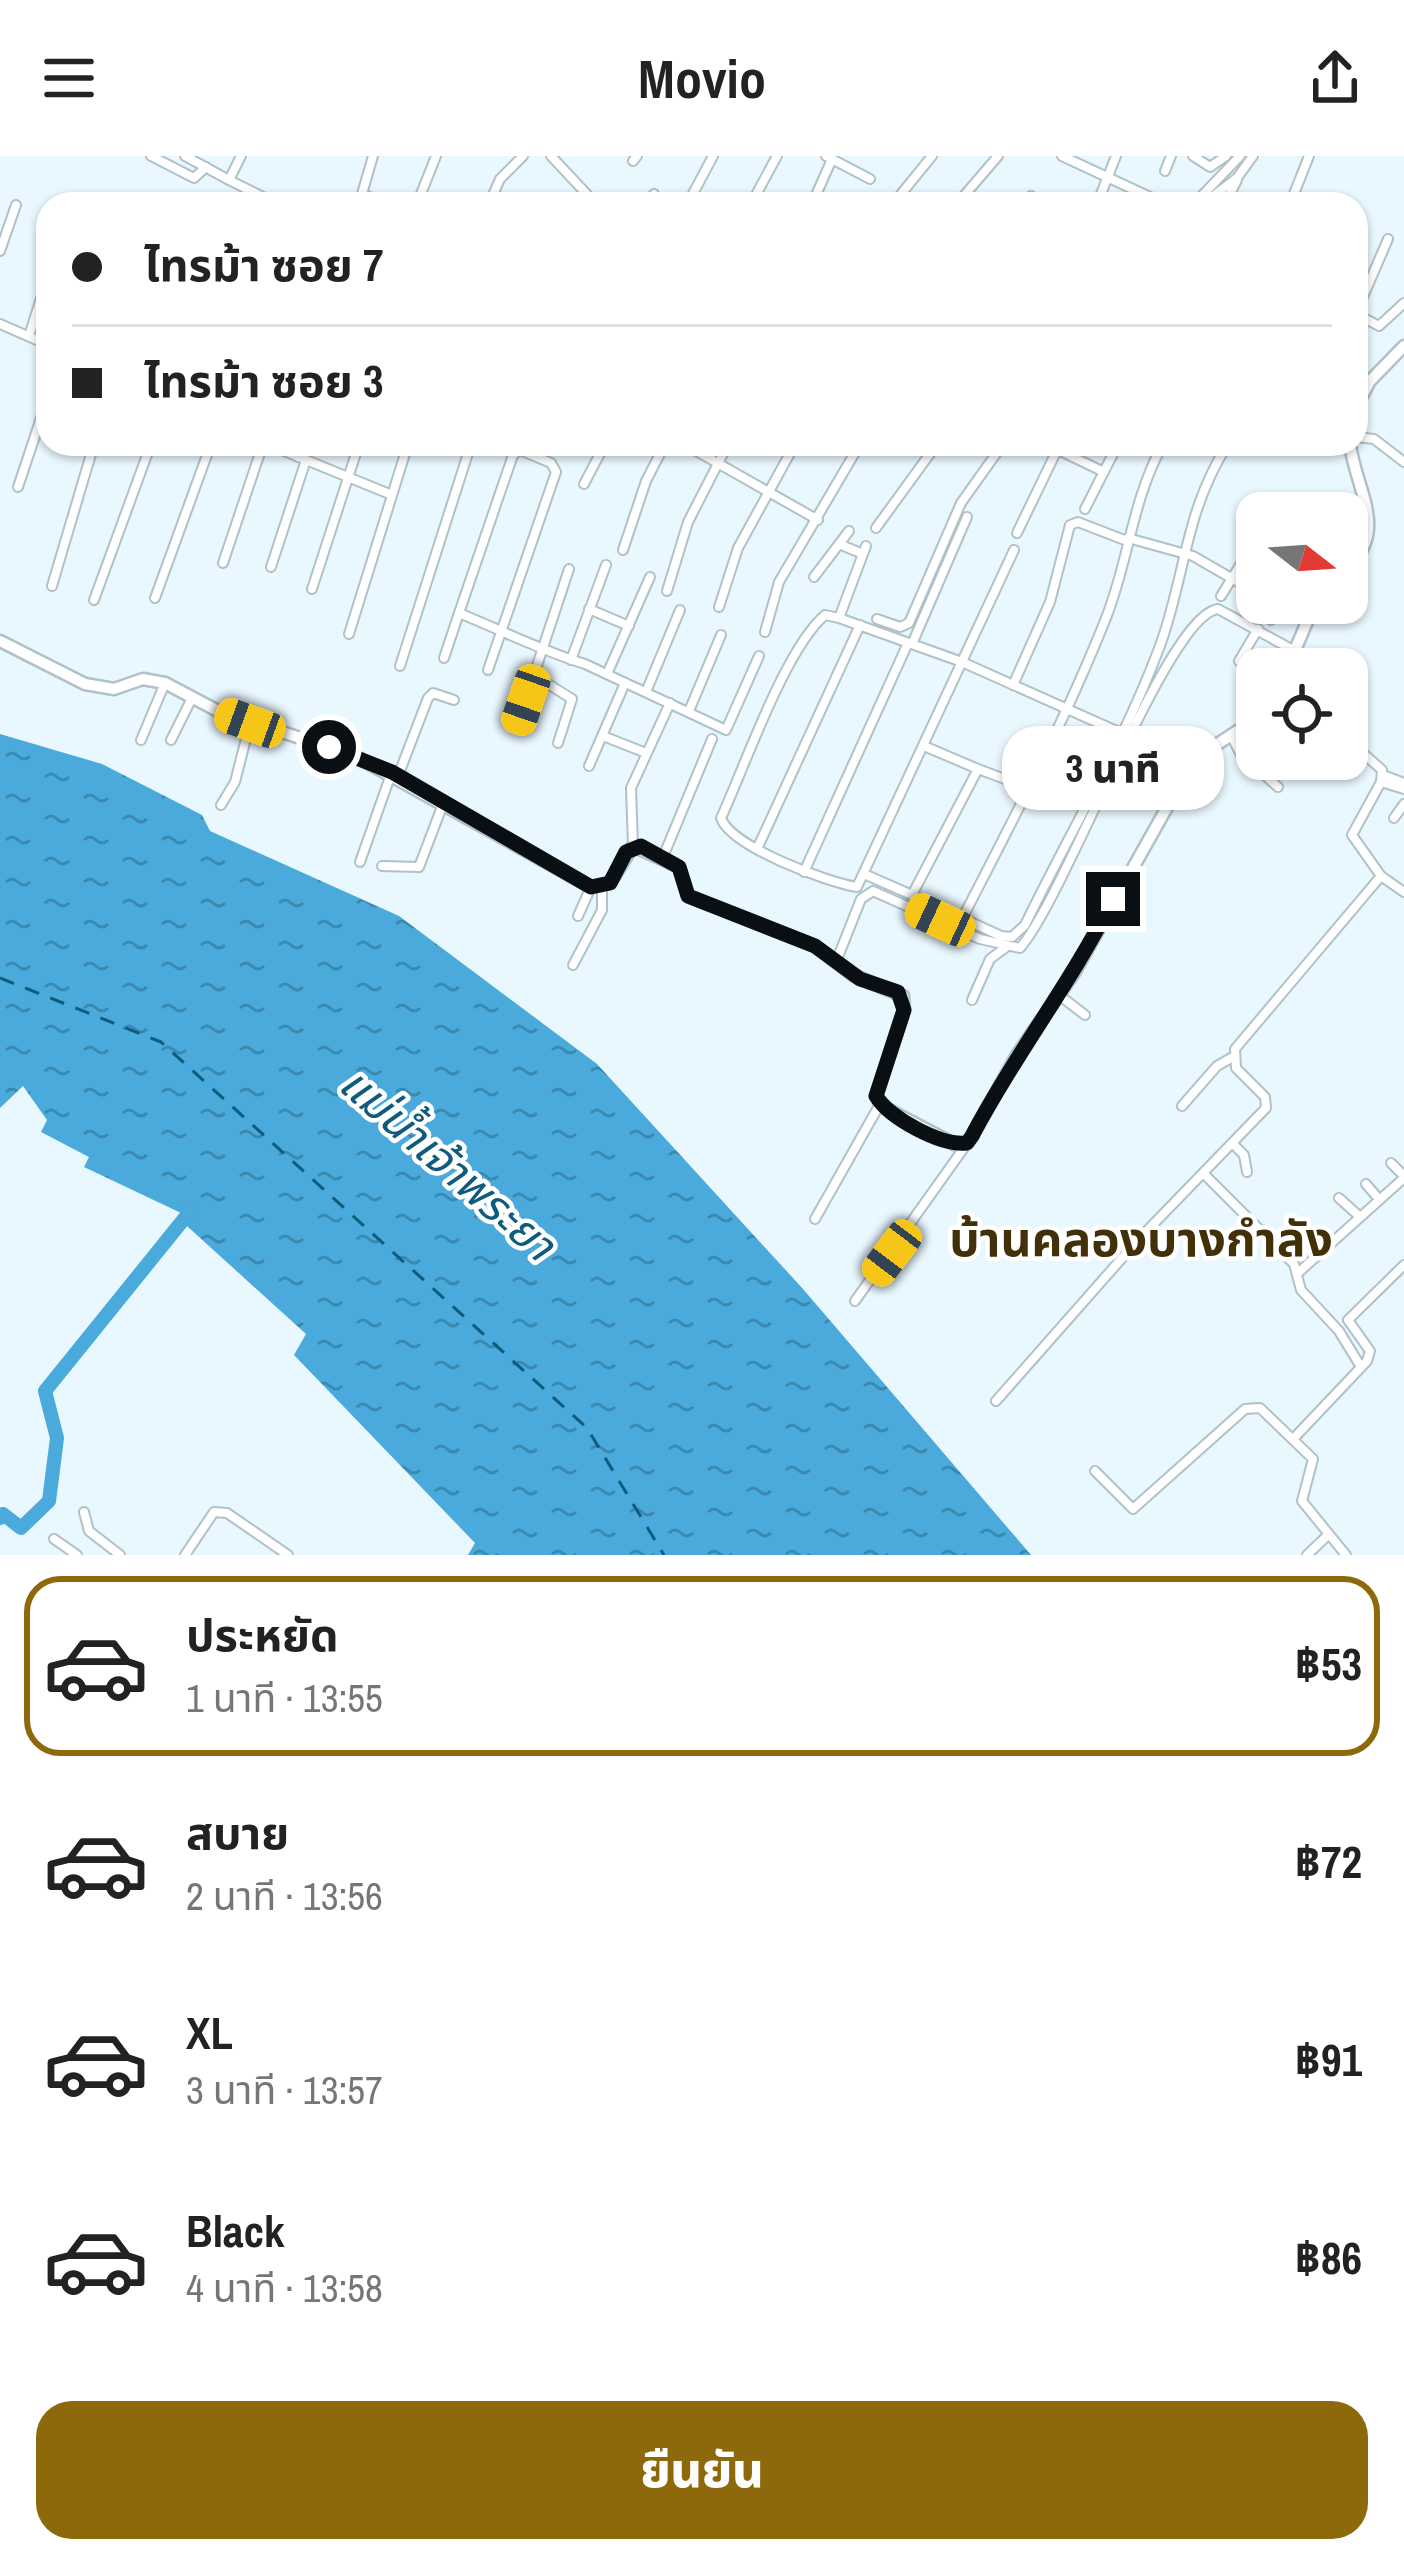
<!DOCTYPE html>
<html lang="th">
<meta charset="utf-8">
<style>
:root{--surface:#fff;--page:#f6f6f6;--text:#222;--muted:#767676;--line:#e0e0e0;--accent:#8d690b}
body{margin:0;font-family:"Archivo Narrow","Noto Sans Thai",sans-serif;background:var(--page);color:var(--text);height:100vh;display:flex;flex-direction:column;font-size:45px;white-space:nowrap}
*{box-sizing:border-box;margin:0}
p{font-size:39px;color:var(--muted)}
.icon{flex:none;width:66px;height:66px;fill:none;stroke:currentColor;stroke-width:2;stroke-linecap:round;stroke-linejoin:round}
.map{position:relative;height:1399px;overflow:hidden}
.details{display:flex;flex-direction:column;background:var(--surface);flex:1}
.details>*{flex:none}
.hud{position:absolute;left:36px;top:36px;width:1332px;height:264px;border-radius:36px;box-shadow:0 3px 9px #0004;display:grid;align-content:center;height:264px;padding:0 36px;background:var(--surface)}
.needle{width:78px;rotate:107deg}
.buttons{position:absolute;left:1236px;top:336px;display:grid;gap:24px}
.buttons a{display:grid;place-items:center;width:132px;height:132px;border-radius:24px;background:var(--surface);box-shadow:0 3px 9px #0004;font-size:60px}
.end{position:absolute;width:54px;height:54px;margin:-27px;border:15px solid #0a0f13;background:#fff;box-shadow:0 0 0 6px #fff}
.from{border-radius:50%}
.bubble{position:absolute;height:84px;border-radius:36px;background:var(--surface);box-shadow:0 3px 9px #0004;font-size:39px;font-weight:800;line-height:84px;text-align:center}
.car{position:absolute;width:36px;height:72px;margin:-36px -18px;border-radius:15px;box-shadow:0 0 9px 3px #0007;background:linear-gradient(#f5c518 24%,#345 0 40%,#f5c518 0 76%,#345 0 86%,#f5c518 0)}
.hud b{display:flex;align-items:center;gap:42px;height:114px;font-size:45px}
.hud b+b{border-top:3px solid var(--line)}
.hud i{width:30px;height:30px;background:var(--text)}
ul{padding:21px 0 0;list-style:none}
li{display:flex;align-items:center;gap:36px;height:180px;margin:0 24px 18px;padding:0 12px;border:6px solid transparent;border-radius:36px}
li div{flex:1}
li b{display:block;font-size:45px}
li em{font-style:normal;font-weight:800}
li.current{border-color:var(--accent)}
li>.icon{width:108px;height:108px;stroke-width:1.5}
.cta{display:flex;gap:24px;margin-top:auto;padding:24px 36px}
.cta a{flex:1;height:138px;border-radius:36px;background:var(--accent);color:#fff;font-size:48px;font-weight:800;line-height:138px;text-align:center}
header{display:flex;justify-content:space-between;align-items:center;height:156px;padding:0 36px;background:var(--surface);font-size:54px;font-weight:800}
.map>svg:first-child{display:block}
.water{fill:url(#water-ripples)}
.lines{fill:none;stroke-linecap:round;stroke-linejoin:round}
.river{stroke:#49aadb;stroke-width:14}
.ferry{stroke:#0f5b7c;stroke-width:3;stroke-dasharray:15 12;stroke-linecap:butt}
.street-casing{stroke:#b1c1ca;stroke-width:12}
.secondary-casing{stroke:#b1c1ca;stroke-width:15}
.street{stroke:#fff;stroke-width:8}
.secondary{stroke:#fff;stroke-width:10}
.route{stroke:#0a0f13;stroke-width:15}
.labels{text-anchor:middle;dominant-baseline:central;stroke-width:9;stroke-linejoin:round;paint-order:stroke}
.water-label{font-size:45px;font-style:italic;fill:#0f5b7c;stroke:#fff}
.quarter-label{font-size:48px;font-weight:bold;fill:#423108;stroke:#fff}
</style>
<header><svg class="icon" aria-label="menu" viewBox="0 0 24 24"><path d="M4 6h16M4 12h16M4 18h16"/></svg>Movio<svg class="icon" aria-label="share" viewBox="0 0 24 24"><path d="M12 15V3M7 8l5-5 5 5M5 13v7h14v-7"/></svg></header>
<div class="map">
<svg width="1404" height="1399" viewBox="0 0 1404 1399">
<defs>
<pattern id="water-ripples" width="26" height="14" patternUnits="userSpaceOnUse" patternTransform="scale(3)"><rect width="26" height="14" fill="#49aadb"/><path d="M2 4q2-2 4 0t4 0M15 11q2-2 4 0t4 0" fill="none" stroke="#3b89b0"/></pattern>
</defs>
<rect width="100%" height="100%" fill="#e9f7fe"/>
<polygon class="water" points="0,578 102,608 202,659 210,675 399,760 597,908 803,1133 1031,1399 468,1399 475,1387 294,1199 306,1178 177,1061 181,1057 84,1011 89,1001 41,976 47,964 23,930 0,952"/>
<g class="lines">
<polyline class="river" points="0,1362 3,1358 21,1372 49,1345 57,1282 45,1235 192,1053"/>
<polyline class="ferry" points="0,822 161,886 587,1272 664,1399"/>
<defs>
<g id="street">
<polyline points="151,0 194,22 206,11"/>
<polyline points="185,0 229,24 241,0"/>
<polyline points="373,0 362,38 388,48"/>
<polyline points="551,0 596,48"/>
<polyline points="826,0 870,23"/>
<polyline points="1062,0 1165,48"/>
<polyline points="1193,0 1210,11 1226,0"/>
<polyline points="633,5 637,0"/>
<polyline points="1165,15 1171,0"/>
<polyline points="229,24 277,48"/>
<polyline points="688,47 713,0"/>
<polyline points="417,48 436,0"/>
<polyline points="489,48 500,23 523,0"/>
<polyline points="646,48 654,38"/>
<polyline points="751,48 777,0"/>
<polyline points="812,48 832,3"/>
<polyline points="893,48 932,0"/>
<polyline points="957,48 998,0"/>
<polyline points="1024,48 1031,40"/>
<polyline points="1097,48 1116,0"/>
<polyline points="1194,48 1240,0"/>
<polyline points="1203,48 1237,22 1253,0"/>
<polyline points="1225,48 1237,24"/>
<polyline points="1290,48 1309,0"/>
<polyline points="0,95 16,49"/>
<polyline points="1356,157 1388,83"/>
<polyline points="1356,158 1379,170 1404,147"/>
<polyline points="0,168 48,189"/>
<polyline points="29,180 48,120"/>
<polyline points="1356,281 1374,283 1404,306"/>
<polyline points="267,288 392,339"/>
<polyline points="684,288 818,364"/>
<polyline points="1046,288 1104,316"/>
<polyline points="298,301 303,288"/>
<polyline points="584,328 605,288"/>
<polyline points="18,331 48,241"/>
<polyline points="1085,353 1118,288"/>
<polyline points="876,372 937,288"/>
<polyline points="1017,377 1060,288"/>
<polyline points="1128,382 1193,400 1257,437"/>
<polyline points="839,388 863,398"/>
<polyline points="866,390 839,462 962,506 1121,577"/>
<polyline points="623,394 646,325 665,288"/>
<polyline points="223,407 263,288"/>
<polyline points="271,411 306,304"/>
<polyline points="814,421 849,375"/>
<polyline points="52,430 94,288"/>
<polyline points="312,433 359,288"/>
<polyline points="667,435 688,366 728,288"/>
<polyline points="1221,440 1242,406"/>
<polyline points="155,442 211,288"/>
<polyline points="94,444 151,288"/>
<polyline points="719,451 738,392 795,288"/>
<polyline points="589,453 629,470"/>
<path d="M 839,462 L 825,459 C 785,493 745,610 721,662 C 731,691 827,726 857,731 L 1014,394"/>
<polyline points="877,463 900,471 909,467 961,347 1003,288"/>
<polyline points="1271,464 1281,447"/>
<polyline points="765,476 779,426 860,288"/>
<polyline points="349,478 408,288"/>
<polyline points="912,488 967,361"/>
<polyline points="444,502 459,457"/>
<polyline points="571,504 606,409"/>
<polyline points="400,510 471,288"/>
<path d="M 488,514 L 556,316 L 551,307 L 520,294 L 513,299 L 459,457 C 501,474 542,495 585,508 L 726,574 L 759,500"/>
<polyline points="607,518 650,421"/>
<polyline points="534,519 572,543 558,587"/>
<polyline points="1257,523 1239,505 1258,473"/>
<polyline points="1013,529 1050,446 1070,369 1078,366 1127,385"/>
<polyline points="646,536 680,454"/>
<polyline points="689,555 721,479"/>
<polyline points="517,570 569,413"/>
<polyline points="1231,579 1240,597 1278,631"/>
<polyline points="603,580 646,597"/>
<polyline points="141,584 165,527"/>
<polyline points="171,584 192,542"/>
<polyline points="924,590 978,613"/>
<polyline points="589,610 625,527"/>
<polyline points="1383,619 1404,627"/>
<polyline points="398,620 428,542 433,537 454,544"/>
<polyline points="1381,626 1404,633"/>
<path d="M 1029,632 L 978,613 L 912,739 L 1001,780 L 1012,781 L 1025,769 C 1070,676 1125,585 1161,487 C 1186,416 1185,355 1228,288"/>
<polyline points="221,649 235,626 250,567"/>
<polyline points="1394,662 1404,648"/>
<polyline points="633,690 631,632 670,547"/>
<polyline points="758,691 860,469"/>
<polyline points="663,701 712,583"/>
<polyline points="360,706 391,618"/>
<polyline points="382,710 419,711 443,648"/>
<polyline points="804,716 908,487"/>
<polyline points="864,718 912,739"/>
<polyline points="1381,720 1404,736"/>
<polyline points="578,760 591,731"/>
<path d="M 963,761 C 1014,662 1065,565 1106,462 C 1129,404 1132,344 1163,288"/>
<path d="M 836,806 L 861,743 L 873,735 L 980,783 L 1020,792 C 1067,738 1167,459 1218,453 L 1293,494"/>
<polyline points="573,809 602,754 602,732"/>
<polyline points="1059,839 1085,859"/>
<polyline points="972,844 990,803 1005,792"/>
<polyline points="1182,950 1217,910 1231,902"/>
<polyline points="1234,989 1244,999 1247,1016"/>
<polyline points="1391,1007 1404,1020"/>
<polyline points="1204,1018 1294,1108 1301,1134 1339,1175 1361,1211"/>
<polyline points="1366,1028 1378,1042"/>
<polyline points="1339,1042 1359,1060"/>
<polyline points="815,1063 880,948"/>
<polyline points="1299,1116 1404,1022"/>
<polyline points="855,1145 966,989"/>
<polyline points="996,1245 1138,1084 1266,952 1265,941 1236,912 1235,893 1381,720 1352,679 1381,626 1382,614 1347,583"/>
<polyline points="1295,1281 1367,1205 1370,1195 1348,1164 1404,1109"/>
<polyline points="1095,1315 1133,1353 1245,1253 1260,1252 1313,1303 1302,1345 1346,1399"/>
<polyline points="84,1356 89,1375 120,1399"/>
<polyline points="54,1383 77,1399"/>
<polyline points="185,1399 214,1356 227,1357 288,1399"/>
<polyline points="1307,1399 1328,1379"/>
</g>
<g id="secondary">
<polyline points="1356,251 1370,225 1404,190"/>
<path d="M 1347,411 C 1390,376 1355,332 1350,288"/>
<polyline points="0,485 85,528 114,533 143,523 165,527 218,555 355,600 591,731 610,727 633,690 679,711 688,740 815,790 853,819 903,840 904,854 876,940 885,952 954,988 967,987 972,980 1017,899 1074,817 1179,630 1201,599 1257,562"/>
<polyline points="1287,513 1315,447"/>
</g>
</defs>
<use href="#street" class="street-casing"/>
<use href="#secondary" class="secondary-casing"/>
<use href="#street" class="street"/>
<use href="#secondary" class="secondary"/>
</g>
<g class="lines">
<path class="route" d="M 329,591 L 392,616 L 591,731 L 610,727 L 626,696 L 641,690 L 679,711 L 688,740 L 815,790 L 860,823 L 898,836 L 904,854 L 876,940 C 889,962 941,990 967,987 L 972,980 C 1015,898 1072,826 1113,743"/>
</g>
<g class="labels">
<g class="water-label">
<text transform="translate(448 1007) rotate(41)">แม่น้ำเจ้าพระยา</text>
</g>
<g class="quarter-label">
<text x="1141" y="1082">บ้านคลองบางกำลัง</text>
</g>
</g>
</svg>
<div class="buttons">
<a><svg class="needle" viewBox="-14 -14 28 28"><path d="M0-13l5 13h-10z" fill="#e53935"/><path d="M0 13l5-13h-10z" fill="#767676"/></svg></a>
<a><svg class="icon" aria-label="locate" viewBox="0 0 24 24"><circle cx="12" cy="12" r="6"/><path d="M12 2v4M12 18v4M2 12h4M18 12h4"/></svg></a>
</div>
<i class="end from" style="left:329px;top:591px"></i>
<i class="end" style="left:1113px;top:743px"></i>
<div class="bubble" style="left:1002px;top:570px;width:222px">3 นาที</div>
<i class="car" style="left:526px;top:544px;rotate:199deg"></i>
<i class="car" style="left:250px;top:567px;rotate:290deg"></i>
<i class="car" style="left:940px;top:764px;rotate:295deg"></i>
<i class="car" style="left:892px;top:1097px;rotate:217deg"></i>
<div class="hud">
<b><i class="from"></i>ไทรม้า ซอย 7</b>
<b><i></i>ไทรม้า ซอย 3</b>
</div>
</div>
<section class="details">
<ul>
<li class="current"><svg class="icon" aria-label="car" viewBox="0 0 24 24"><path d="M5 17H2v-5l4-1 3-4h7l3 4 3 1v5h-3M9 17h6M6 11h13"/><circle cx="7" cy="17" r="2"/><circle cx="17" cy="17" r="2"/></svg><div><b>ประหยัด</b><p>1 นาที · 13:55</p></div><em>฿53</em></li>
<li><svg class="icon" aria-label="car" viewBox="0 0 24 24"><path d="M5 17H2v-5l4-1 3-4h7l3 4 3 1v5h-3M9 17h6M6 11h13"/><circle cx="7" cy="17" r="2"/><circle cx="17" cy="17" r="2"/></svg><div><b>สบาย</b><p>2 นาที · 13:56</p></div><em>฿72</em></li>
<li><svg class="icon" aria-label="car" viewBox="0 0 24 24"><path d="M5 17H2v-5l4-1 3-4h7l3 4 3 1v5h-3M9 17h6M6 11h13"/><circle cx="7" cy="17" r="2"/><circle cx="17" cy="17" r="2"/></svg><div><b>XL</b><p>3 นาที · 13:57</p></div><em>฿91</em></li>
<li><svg class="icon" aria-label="car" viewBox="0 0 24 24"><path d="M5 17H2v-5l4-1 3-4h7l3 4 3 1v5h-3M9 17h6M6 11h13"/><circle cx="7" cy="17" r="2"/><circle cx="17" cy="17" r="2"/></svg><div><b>Black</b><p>4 นาที · 13:58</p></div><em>฿86</em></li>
</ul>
<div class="cta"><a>ยืนยัน</a></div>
</section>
